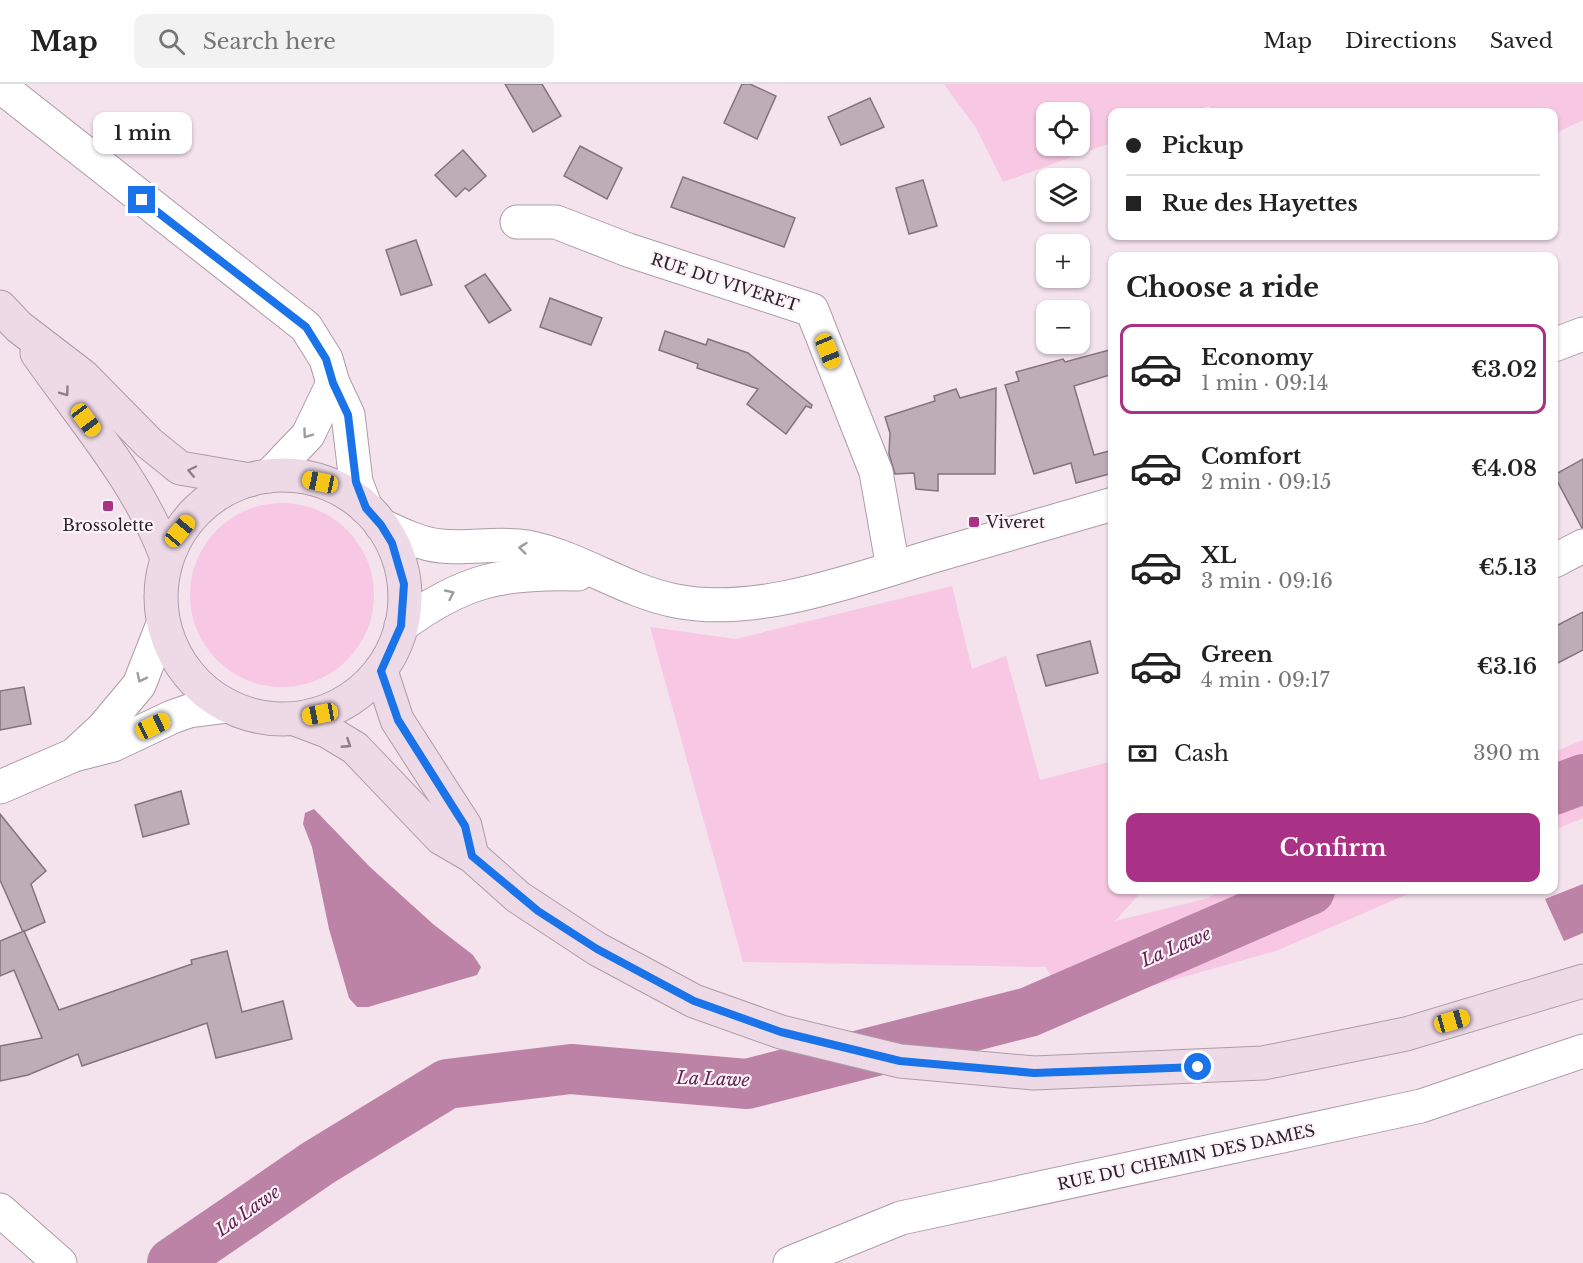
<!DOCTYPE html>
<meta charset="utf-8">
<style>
:root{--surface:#fff;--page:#f2f2f2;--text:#222;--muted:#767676;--line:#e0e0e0;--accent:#a93186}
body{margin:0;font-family:"Libre Baskerville",serif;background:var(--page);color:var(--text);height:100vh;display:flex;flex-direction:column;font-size:22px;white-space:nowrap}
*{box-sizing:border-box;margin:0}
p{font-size:20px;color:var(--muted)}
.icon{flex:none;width:33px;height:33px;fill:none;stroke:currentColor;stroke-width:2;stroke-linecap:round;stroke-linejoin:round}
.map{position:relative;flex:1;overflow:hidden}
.side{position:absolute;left:1108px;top:168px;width:450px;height:642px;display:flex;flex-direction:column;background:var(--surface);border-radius:12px;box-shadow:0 2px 4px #0004}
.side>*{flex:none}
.top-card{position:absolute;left:1108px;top:24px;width:450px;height:132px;border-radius:12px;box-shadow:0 2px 4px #0004;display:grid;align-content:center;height:132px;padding:0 18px;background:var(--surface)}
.fabs{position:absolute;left:1036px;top:18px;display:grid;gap:12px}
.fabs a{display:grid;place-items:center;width:54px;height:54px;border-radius:12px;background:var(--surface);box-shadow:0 2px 4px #0004;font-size:30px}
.end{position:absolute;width:27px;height:27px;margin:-14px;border:8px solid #1a73e8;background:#fff;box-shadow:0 0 0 3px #fff}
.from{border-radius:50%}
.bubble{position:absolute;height:42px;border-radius:12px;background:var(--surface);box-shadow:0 2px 4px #0004;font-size:20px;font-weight:600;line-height:42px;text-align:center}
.car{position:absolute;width:18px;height:36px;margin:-18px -9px;border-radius:8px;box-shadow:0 0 4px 2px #0007;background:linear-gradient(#f5c518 24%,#345 0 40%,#f5c518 0 76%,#345 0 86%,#f5c518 0)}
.top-card b{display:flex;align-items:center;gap:21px;height:57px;font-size:22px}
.top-card b+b{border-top:2px solid var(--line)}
.top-card i{width:15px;height:15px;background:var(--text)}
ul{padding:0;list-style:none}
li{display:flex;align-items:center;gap:18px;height:90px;margin:0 12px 9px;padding:0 6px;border:3px solid transparent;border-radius:12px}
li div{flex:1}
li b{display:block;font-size:22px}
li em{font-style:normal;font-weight:600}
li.current{border-color:var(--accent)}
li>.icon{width:54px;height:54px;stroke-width:1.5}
h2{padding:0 18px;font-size:27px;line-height:72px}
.pay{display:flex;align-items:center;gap:15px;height:66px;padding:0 18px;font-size:22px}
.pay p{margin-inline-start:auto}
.button{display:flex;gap:12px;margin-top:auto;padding:12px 18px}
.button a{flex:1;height:69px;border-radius:12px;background:var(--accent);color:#fff;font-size:24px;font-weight:600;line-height:69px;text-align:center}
header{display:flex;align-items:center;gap:36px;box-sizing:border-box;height:84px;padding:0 30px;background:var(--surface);border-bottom:2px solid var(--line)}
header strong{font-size:28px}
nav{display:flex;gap:33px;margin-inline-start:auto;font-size:21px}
.search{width:420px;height:54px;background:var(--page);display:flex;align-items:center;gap:15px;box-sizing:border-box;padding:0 21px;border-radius:12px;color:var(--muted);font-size:22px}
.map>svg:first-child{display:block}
.green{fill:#f7c7e4;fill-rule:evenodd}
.water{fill:#bd83a7}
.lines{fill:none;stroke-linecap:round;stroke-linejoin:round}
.river{stroke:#bd83a7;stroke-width:50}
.building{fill:#beadb7;stroke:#83737c;stroke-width:1.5}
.minor-casing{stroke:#ad9ca6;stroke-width:35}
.tertiary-casing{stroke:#ad9ca6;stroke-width:35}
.secondary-casing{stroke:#ad9ca6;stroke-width:35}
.minor{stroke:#fff;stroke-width:33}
.tertiary{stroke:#fff;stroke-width:33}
.secondary{stroke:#eedae7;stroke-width:33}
.oneway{stroke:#8c7e86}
.oneway2{stroke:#9f9c9d}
.route{stroke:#1a73e8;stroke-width:8}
.poi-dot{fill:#a93186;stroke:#fdf2f8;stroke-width:2}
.labels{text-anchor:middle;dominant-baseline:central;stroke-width:4.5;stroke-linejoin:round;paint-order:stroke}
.street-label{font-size:16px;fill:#292226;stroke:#fdf2f8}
.poi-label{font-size:16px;fill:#292226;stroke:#fdf2f8;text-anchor:start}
.water-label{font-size:18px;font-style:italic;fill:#621c4d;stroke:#fdf2f8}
</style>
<header>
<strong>Map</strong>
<div class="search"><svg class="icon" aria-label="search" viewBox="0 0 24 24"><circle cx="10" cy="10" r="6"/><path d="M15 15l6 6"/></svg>Search here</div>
<nav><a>Map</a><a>Directions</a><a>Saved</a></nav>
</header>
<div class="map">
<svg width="1583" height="1179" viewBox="0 0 1583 1179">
<rect width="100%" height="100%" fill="#f4e2ed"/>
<g class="green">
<path d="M 944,0 L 1583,0 L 1583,36 L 1554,50 L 1554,28 L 1213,28 L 1209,22 L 1192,28 L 1113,28 L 1113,58 L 1003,98 L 976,44 ZM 1080,28 L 1080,62 L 1047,62 L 1047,28 Z"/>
<circle cx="282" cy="511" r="92"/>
<polygon points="952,502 972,585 1006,572 1040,696 1113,677 1113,806 1143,806 1115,837 1209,814 1219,806 1417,806 1276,867 1069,925 1046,883 743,878 650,543 736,555"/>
<polygon points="1583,656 1583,734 1554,746 1554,668"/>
</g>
<g class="water">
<polygon points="314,725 370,783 433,840 473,871 481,883 477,891 368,923 357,923 349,914 329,845 312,763 303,740 305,729"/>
<polygon points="1583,800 1583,849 1564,857 1545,815"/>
</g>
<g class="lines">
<g class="river">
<polyline points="1554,706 1583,695"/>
<polyline points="172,1179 318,1079 447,1000 571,985 747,1000 1029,928 1310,806"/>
</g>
</g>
<g class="building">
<polygon points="505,0 542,0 561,32 533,48"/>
<polygon points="742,0 750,0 776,12 757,55 724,39"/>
<polygon points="870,14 884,43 841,61 828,33"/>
<polygon points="580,62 622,84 607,115 564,92"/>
<polygon points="463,66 486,92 469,107 465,104 456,113 435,91"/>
<polygon points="683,93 795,134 784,163 671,123"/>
<polygon points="923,96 937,142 909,150 896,104"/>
<polygon points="416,156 432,201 401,211 386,166"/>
<polygon points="485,190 511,226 489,239 465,202"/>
<polygon points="550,214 602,234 591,261 540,243"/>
<polygon points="665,247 706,261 708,255 748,269 812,321 811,324 806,322 786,350 747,320 758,305 697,284 698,280 659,266"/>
<polygon points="1113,265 1113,290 1074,302 1094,371 1113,366 1113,389 1076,399 1071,379 1034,390 1005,301 1019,297 1016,288 1063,275 1065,278"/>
<polygon points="996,304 995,390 938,390 938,407 916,405 914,389 895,390 889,370 890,349 885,333 935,317 934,312 956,305 960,314"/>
<polygon points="1583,375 1583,443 1582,444 1554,391"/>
<polygon points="1583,528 1583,566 1554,581 1554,543"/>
<polygon points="1090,557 1098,589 1046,602 1037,571"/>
<polygon points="24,603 31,640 0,646 0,607"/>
<polygon points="181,707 189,740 143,753 135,721"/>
<polygon points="0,730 46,787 31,800 45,838 23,848 0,796"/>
<polygon points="24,847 59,926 192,880 191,876 227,867 242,928 283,917 292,955 216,974 207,939 82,982 78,970 28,991 0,997 0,962 42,954 14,886 0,892 0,857"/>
</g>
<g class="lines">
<defs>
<g id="minor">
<polyline points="0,2 306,243 326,275 333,299 348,331 356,398 366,424"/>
<polyline points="517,138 556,138 628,166 812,226 876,388 893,484"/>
<polyline points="1554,261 1583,250"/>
<polyline points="269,392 308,351 333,299"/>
<path d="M 381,441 C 400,450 420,460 441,462 C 469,465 499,458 527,463 C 579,473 624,507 676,517 C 756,533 854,496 930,473 C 991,455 1052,438 1113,420"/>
<polyline points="1554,477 1583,462"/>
<path d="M 401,542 C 463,496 502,488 578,490"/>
<polyline points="0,1126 60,1179"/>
<polyline points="790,1179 901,1134 1421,1022 1583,967"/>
</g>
<g id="tertiary">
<polyline points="77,668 103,644 139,601 163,540"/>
<polyline points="0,703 74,671 113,661 172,633 189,627 228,622"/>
</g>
<g id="secondary">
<polyline points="0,223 19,243 83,292 149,359 180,384 250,396"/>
<path d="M 37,269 C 83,335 139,398 167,474"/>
<circle cx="283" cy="513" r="122"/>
<polyline points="381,587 397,636 465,742 472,772"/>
<polyline points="295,635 327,647 355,664 441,754 472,772 518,813 597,865 694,917 781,948 900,977 1034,989 1263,979 1406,950 1583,897"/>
</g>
</defs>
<use href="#minor" class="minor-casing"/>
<use href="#tertiary" class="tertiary-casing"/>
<use href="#secondary" class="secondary-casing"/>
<use href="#minor" class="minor"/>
<use href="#tertiary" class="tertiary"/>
<use href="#secondary" class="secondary"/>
</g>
<defs><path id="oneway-chevron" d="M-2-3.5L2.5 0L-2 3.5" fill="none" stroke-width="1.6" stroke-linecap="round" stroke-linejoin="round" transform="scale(1.5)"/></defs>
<g class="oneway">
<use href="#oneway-chevron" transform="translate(65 308) rotate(54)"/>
<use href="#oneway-chevron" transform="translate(192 387) rotate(-168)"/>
<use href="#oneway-chevron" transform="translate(347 660) rotate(33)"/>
</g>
<g class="oneway2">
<use href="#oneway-chevron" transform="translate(307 350) rotate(125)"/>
<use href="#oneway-chevron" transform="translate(523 464) rotate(-174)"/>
<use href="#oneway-chevron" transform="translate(450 510) rotate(-25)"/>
<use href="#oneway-chevron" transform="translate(141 594) rotate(116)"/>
</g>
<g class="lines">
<polyline class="route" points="142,116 306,243 326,275 333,299 348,331 356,398 366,424 381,441 392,459 404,500 401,542 381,587 398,636 465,742 472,772 538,827 597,865 694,917 781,948 900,977 1034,989 1198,983"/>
</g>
<g class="poi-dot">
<rect x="102" y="416" width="12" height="12" rx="3"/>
<rect x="968" y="432" width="12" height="12" rx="3"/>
</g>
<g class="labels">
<g class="street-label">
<text transform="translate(725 198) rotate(18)">RUE DU VIVERET</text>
<text transform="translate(1186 1073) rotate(-12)">RUE DU CHEMIN DES DAMES</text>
</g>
<g class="poi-label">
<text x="986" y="438">Viveret</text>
<text x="108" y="441" text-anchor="middle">Brossolette</text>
</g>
<g class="water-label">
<text transform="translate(1176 863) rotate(-23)">La Lawe</text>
<text transform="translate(713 995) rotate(2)">La Lawe</text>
<text transform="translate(248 1127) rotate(-35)">La Lawe</text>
</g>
</g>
</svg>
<div class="fabs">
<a><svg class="icon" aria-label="locate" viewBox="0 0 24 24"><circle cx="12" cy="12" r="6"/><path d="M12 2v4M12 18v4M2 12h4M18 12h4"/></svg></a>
<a><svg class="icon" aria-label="layers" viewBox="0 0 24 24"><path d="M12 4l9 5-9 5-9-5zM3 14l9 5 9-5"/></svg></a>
<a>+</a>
<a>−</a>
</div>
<i class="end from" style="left:1198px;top:983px"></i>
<i class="end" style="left:142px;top:116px"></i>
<div class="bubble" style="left:93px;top:28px;width:99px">1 min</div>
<i class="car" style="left:828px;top:267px;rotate:158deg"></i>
<i class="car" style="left:86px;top:336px;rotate:143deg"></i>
<i class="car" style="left:320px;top:398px;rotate:282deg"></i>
<i class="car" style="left:180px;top:447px;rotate:40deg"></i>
<i class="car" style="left:320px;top:630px;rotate:259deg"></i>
<i class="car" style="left:153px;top:642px;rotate:65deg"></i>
<i class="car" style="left:1452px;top:937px;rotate:74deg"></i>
<div class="top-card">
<b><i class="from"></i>Pickup</b>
<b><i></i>Rue des Hayettes</b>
</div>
<section class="side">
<h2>Choose a ride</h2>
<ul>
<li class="current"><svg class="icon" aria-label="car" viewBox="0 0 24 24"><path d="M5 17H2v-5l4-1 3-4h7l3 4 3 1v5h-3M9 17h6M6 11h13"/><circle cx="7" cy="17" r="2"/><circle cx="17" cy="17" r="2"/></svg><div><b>Economy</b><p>1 min · 09:14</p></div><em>€3.02</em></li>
<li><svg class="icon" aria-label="car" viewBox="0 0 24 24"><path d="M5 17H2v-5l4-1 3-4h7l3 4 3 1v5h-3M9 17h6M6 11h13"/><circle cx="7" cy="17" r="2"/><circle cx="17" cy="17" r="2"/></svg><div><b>Comfort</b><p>2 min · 09:15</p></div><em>€4.08</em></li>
<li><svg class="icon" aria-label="car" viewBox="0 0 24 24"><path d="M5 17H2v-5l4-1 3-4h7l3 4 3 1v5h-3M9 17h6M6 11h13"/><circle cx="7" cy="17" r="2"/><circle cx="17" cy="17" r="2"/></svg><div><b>XL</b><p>3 min · 09:16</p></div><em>€5.13</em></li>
<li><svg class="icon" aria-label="car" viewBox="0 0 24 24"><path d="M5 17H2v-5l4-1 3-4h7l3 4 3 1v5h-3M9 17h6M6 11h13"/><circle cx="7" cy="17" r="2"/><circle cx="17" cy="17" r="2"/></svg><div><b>Green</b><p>4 min · 09:17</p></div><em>€3.16</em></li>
</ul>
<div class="pay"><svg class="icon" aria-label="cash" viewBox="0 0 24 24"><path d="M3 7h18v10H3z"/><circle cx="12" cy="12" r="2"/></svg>Cash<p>390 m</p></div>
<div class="button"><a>Confirm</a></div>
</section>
</div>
